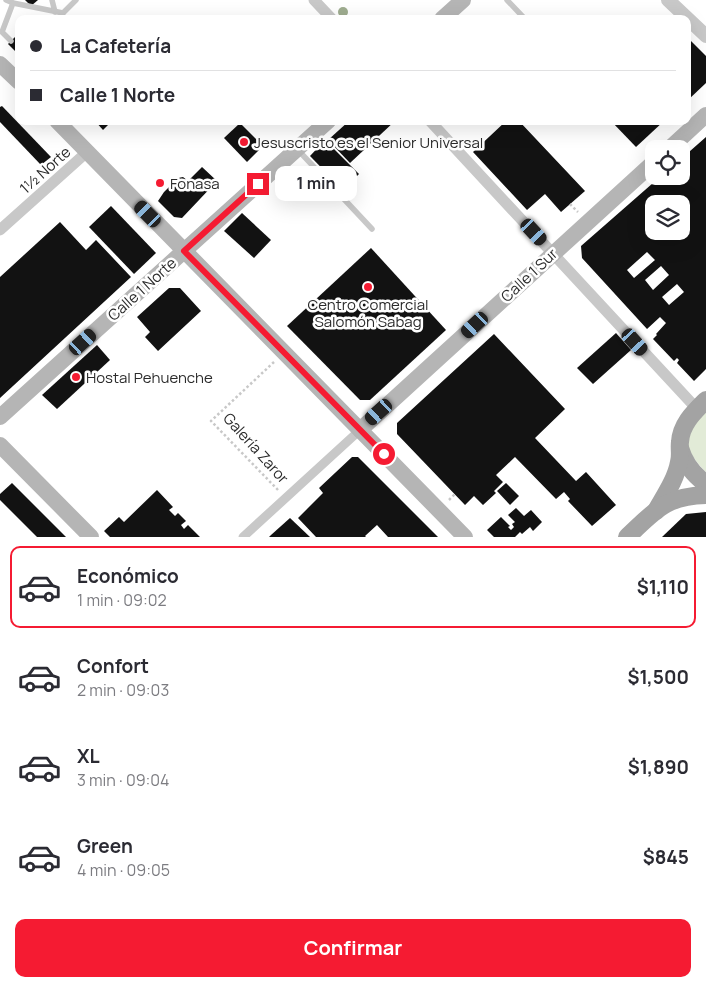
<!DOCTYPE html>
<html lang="es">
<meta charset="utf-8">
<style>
:root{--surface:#fff;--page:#f2f2f3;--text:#2b2b33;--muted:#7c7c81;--line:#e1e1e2;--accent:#f51b32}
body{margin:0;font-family:Manrope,sans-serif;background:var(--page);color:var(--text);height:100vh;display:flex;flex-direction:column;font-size:19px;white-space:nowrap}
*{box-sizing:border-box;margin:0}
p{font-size:16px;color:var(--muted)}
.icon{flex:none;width:28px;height:28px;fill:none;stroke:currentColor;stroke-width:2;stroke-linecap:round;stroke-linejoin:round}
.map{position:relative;height:537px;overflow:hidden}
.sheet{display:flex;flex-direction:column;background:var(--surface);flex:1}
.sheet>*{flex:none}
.hud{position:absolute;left:15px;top:15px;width:676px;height:110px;border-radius:10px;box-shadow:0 5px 20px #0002;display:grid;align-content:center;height:110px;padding:0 15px;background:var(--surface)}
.tools{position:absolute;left:645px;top:140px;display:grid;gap:10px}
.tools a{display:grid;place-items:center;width:45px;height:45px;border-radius:10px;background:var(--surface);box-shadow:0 5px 20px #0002;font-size:25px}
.end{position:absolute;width:22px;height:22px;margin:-11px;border:6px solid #f51b32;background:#fff;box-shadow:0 0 0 2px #fff}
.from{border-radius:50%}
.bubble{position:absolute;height:35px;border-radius:10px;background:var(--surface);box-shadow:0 5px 20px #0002;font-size:16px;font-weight:700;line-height:35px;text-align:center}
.car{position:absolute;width:15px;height:30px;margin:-15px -8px;border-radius:6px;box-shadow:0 0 4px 1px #0007;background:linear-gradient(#222 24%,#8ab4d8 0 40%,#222 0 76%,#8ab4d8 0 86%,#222 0)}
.hud b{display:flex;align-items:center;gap:18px;height:48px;font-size:19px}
.hud b+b{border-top:1px solid var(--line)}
.hud i{width:12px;height:12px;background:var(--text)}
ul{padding:9px 0 0;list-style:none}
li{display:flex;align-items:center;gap:15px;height:82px;margin:0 10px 8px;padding:0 5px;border:2px solid transparent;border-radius:10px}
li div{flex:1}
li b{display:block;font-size:19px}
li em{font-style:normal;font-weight:700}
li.active{border-color:var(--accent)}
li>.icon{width:45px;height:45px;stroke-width:1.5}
.action{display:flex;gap:10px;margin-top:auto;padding:10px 15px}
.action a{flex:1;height:58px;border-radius:10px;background:var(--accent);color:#fff;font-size:20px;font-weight:700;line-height:58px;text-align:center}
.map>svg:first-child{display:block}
.green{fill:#e2ebd7}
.building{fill:#121212;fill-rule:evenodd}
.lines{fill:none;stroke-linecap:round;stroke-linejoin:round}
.path{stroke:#c8c8c8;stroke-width:2.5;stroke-dasharray:2.5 2.5;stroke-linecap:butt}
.service{stroke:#c8c8c8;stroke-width:5.5}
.pedestrian{stroke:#c8c8c8;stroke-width:9}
.minor{stroke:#c8c8c8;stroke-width:11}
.tertiary{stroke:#c8c8c8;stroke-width:14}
.secondary{stroke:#b5b5b5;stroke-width:16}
.primary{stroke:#a3a3a3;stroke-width:18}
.tree{fill:#9fad90}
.route{stroke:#f51b32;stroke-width:6}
.poi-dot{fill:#f51b32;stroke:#fff;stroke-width:2}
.labels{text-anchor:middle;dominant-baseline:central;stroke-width:5;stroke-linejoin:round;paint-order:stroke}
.poi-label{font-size:15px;fill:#2b2b2b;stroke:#fff;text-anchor:start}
.street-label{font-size:15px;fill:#2b2b2b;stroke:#fff}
</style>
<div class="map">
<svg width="706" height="537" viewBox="0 0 706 537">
<rect width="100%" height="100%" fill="#fff"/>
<path class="green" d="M 706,400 L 706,472 C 695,461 683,446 686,430 C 688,422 701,407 706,400 Z"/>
<g class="building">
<polygon points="25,0 38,0 31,6"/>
<polygon points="19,33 19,55 8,44"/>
<polygon points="688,38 706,56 706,83 688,100"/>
<polygon points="2,106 51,157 41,165 0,122 0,107"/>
<polygon points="95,121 112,121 103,130"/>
<polygon points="349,121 395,121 350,163 328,140"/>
<polygon points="506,121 519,121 585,191 561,212 545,194 527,210 473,152"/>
<polygon points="611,121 664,121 636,147"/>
<polygon points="240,123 263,146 247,162 224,138"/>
<path d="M 706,137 L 706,369 L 694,381 L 677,363 L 679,360 L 677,358 L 674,361 L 653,339 L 657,335 L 656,334 L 666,323 L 660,317 L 647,329 L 582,258 L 581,246 L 661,176 L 681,176 L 681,159 ZM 654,204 L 681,204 L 681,231 L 654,231 ZM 647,252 L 655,260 L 634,278 L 627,270 ZM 661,266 L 669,275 L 653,290 L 645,280 ZM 677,284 L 684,292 L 669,305 L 662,297 Z"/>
<polygon points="325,140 359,174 343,190 310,156"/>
<polygon points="202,167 217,181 182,218 174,217 158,201 164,192 178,178 183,177 188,181"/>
<polygon points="111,206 156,253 134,274 89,227"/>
<polygon points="242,213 271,240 254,258 224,231"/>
<polygon points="60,222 86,250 96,240 131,277 0,398 0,277"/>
<polygon points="371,248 446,330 370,400 360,400 287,326"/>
<polygon points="169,288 180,288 201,311 158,351 145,337 150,332 137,317"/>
<polygon points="616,333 631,350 593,384 577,368"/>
<polygon points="494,334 565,409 535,438 576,481 586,472 616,505 592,526 568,501 570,499 564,492 556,499 515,457 496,475 503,482 494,491 496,493 483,505 474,496 465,505 397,434 397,423"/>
<polygon points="97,345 110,360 57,409 42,395"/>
<polygon points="352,457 358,457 438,537 388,537 377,525 365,536 366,537 316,537 298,518 323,493 319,488"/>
<polygon points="12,483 66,537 37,537 0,500 0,494"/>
<polygon points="506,483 519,496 510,505 497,491"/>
<polygon points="157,490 173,507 169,510 175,516 178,513 186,521 181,525 184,529 188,525 200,537 110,537 104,531 119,517 124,522"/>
<polygon points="516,508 524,516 531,510 542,522 533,531 530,527 522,534 520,532 515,537 494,537 487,530 501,517 510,526 508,527 511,530 514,527 512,524 515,522 508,515"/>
<polygon points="706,512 706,537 662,537 686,514"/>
<polygon points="290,518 310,537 269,537 271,535"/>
</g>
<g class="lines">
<g class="path">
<polyline points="570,204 578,212"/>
<polyline points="274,362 211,421 278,490"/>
<polyline points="449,500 455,494"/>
</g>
<g class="service">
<polyline points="6,0 13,3 63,13"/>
<polyline points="52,0 55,12"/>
<polyline points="507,0 525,19"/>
<polyline points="61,19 63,13 76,0"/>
<polyline points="11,41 2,32 13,3"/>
<polyline points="299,151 372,229"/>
</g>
<polyline class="pedestrian" points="243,537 360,430"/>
<g class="minor">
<polyline points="314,0 332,19"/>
<polyline points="430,121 697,409"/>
<polyline points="0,230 87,152"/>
</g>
<polyline class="tertiary" points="668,0 706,36"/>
<g class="secondary">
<polyline points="442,19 463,0"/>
<polyline points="0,64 19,82"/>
<polyline points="57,121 465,537"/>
<polyline points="669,149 706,115"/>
<polyline points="0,417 328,121"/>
<polyline points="360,430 654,162"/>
<polyline points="0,445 91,537"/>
</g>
<g class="primary">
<path d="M 680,448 C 684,462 694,475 706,484"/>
<path d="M 656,511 C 665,495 676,479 679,462 C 681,455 679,448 680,442 C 681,424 694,412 706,400"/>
<path d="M 627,537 C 655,511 665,496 706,495"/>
</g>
</g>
<circle class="tree" cx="343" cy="12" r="5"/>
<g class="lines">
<polyline class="route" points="258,184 184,251 384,454"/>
</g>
<g class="poi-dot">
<circle cx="244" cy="142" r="5"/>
<circle cx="160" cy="183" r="5"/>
<circle cx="368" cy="287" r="5"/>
<circle cx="76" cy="377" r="5"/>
</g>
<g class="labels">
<g class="poi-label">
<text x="254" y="142">Jesuscristo es el Senior Universal</text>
<text x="170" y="183">Fonasa</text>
<text x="368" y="304" text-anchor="middle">Centro Comercial<tspan x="368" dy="17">Salomón Sabag</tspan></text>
<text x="86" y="377">Hostal Pehuenche</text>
</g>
<g class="street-label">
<text transform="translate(45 170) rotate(-42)">1½ Norte</text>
<text transform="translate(529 275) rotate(-43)">Calle 1 Sur</text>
<text transform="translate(142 289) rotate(-42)">Calle 1 Norte</text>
<text transform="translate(256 448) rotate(48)">Galería Zaror</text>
</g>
</g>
</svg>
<div class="tools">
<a><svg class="icon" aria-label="locate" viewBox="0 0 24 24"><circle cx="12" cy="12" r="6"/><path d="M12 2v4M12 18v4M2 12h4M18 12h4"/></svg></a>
<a><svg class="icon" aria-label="layers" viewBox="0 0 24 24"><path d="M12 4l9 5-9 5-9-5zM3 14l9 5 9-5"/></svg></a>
</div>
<i class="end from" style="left:384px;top:454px"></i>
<i class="end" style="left:258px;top:184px"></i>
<div class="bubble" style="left:275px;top:166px;width:82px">1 min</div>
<i class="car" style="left:148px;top:214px;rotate:315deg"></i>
<i class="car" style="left:534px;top:232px;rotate:137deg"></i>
<i class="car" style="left:475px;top:325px;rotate:227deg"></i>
<i class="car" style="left:83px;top:342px;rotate:48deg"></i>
<i class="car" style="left:635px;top:342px;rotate:138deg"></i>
<i class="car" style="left:379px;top:412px;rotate:228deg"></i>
<div class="hud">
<b><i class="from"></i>La Cafetería</b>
<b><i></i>Calle 1 Norte</b>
</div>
</div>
<section class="sheet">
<ul>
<li class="active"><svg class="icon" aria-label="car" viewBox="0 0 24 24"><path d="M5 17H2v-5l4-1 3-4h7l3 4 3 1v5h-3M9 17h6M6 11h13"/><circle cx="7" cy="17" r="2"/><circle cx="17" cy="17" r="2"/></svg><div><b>Económico</b><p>1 min · 09:02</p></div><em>$1,110</em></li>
<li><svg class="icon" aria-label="car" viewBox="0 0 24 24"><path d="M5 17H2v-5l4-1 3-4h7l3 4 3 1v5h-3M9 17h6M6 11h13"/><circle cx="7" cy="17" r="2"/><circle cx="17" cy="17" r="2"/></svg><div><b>Confort</b><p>2 min · 09:03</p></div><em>$1,500</em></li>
<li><svg class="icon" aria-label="car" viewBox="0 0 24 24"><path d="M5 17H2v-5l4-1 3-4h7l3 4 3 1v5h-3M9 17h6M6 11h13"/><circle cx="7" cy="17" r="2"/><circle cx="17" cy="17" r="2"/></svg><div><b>XL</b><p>3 min · 09:04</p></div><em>$1,890</em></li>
<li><svg class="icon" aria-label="car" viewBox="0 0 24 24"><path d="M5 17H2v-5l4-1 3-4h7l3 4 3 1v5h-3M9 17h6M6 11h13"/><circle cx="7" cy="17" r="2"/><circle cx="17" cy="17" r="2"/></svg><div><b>Green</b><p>4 min · 09:05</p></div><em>$845</em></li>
</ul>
<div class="action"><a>Confirmar</a></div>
</section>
